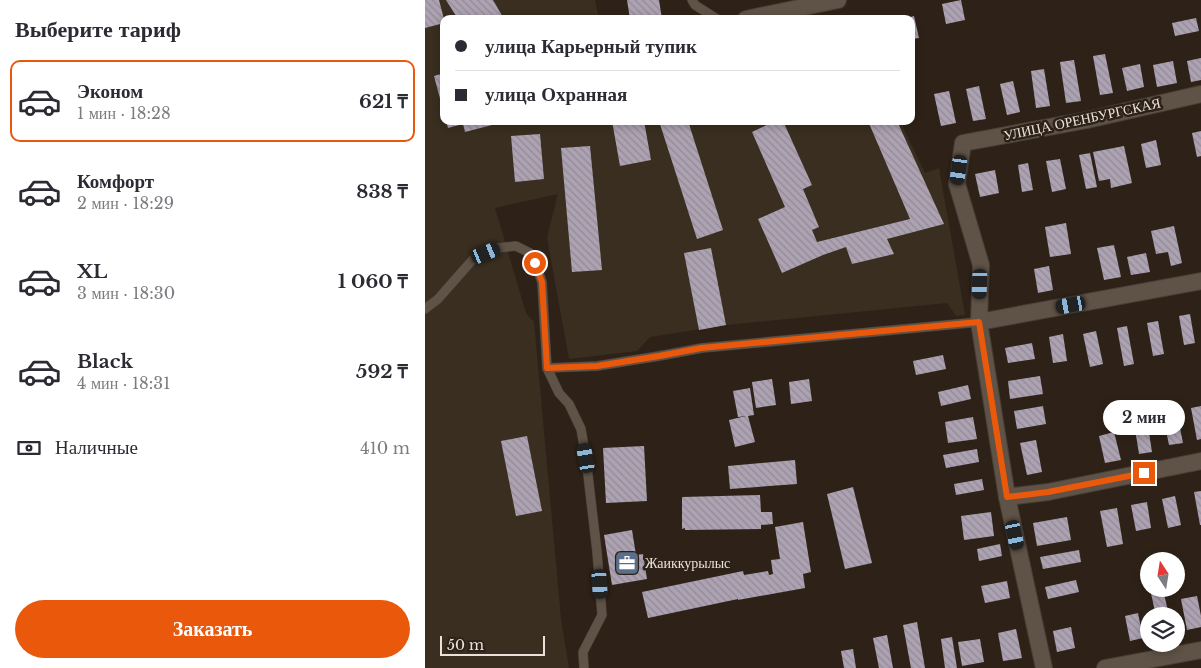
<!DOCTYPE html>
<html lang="ru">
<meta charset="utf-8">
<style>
:root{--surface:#fff;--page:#f7f7f7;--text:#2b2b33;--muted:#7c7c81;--line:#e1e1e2;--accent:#ea580c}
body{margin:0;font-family:"Libre Baskerville",serif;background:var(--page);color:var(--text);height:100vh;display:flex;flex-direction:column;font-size:19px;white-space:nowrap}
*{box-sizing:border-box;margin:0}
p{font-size:16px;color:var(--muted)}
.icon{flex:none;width:28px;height:28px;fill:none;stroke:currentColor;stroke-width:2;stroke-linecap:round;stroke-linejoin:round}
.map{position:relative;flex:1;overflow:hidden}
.drawer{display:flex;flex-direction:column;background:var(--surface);width:425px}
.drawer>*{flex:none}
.hud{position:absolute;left:15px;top:15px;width:475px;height:110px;border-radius:10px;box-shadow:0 2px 8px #0003;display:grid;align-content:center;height:110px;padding:0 15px;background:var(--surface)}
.needle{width:32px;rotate:348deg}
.fabs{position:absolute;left:715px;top:552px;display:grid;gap:10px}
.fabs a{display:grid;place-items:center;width:45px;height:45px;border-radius:50%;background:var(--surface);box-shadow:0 2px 8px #0003;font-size:25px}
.scale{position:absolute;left:15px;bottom:12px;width:105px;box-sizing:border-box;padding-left:5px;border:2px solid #e9e1da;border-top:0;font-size:14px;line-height:18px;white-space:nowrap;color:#e9e1da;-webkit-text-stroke:4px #2e2218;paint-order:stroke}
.end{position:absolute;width:22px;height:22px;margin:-11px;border:6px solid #ea580c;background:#fff;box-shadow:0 0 0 2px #fff}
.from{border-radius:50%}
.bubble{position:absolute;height:35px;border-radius:18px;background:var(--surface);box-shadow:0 2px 8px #0003;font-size:16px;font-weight:700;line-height:35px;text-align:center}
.car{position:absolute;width:15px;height:30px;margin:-15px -8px;border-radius:6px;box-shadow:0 0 4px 1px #0007;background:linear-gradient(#222 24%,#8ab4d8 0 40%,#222 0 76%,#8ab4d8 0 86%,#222 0)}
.hud b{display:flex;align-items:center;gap:18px;height:48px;font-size:19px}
.hud b+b{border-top:1px solid var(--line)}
.hud i{width:12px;height:12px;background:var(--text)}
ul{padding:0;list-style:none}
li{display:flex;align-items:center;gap:15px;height:82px;margin:0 10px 8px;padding:0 5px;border:2px solid transparent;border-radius:10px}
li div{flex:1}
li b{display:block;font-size:19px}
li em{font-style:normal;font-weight:700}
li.selected{border-color:var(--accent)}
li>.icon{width:45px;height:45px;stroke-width:1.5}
h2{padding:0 15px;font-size:22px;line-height:60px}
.pay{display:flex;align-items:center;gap:12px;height:55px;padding:0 15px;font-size:19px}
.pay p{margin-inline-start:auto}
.cta{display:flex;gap:10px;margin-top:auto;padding:10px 15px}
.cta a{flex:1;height:58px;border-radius:30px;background:var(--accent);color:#fff;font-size:20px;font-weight:700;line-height:58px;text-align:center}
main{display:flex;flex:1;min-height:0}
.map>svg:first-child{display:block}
.industrial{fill:#392e1f}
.building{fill:url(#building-back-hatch)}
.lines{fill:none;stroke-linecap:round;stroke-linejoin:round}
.lane-casing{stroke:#493f37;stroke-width:10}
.street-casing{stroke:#493f37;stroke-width:18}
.lane{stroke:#5f5246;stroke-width:9}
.street{stroke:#5f5246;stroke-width:16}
.route{stroke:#ea580c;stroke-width:6}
.labels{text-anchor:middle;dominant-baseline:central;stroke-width:5;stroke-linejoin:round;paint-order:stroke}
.street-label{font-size:14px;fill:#e9e1da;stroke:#2e2218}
.poi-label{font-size:14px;fill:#e9e1da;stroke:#2e2218;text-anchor:start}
</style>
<main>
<section class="drawer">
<h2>Выберите тариф</h2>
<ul>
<li class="selected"><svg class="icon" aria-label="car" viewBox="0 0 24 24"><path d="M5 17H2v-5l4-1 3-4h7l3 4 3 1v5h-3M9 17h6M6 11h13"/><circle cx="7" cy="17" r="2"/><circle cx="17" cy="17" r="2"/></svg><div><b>Эконом</b><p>1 мин · 18:28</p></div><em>621 ₸</em></li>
<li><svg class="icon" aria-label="car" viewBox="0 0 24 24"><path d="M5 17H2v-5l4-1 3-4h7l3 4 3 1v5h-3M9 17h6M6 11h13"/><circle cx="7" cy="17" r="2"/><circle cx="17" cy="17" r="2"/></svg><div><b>Комфорт</b><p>2 мин · 18:29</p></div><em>838 ₸</em></li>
<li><svg class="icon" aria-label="car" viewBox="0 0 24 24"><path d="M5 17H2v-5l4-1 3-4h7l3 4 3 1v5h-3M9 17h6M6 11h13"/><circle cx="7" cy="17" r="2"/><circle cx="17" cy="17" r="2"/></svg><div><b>XL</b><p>3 мин · 18:30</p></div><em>1 060 ₸</em></li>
<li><svg class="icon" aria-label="car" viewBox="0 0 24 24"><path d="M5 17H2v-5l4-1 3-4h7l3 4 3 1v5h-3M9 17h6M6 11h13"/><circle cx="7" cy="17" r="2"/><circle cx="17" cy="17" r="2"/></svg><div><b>Black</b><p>4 мин · 18:31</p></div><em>592 ₸</em></li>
</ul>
<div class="pay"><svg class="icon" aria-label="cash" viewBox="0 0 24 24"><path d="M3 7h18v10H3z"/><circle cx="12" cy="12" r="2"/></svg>Наличные<p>410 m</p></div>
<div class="cta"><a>Заказать</a></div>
</section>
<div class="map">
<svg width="776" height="668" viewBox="0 0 776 668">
<defs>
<pattern id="building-back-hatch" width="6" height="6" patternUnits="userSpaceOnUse" patternTransform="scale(1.25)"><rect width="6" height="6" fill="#aca2b2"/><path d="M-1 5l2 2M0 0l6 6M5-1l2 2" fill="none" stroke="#928a96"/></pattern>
</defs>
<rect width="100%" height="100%" fill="#2e2218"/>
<polygon class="industrial" points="0,0 170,0 174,19 19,19 19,121 475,121 500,173 514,168 540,315 531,316 522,303 301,325 225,337 212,351 144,359 122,238 133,194 70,208 101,313 109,322 136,619 144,668 0,668"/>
<g class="building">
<polygon points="0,0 14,0 19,19 19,23 0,28"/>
<polygon points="21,0 68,0 79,19 33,19"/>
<polygon points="202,0 234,0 237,19 205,19"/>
<polygon points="536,0 540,20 521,24 517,4"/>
<polygon points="489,16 494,38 486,39 486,19 481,19 481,18"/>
<polygon points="771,18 774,31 750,36 747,23"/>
<polygon points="680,54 688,93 675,95 668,56"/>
<polygon points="776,58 776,80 766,82 762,61"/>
<polygon points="649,60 656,101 641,103 635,62"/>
<polygon points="748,61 752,83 732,87 728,65"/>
<polygon points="715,64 719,87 702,91 697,68"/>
<polygon points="619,69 625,106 611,108 606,71"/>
<polygon points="19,73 19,110 18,110 9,76"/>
<polygon points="588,81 595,112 582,115 575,84"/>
<polygon points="554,86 561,119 548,121 541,89"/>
<polygon points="524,91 531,123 516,126 509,94"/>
<polygon points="21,121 70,121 71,124 40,132 38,124 23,128"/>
<polygon points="187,121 219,121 226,160 195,166"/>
<polygon points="234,121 263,121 298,230 272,239"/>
<polygon points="350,121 358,121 387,185 378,189 394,227 387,230 392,242 485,219 443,121 472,121 519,224 462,239 469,254 427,264 421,247 398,255 357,273 333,219 360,207 327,132"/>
<polygon points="776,131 776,156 772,157 767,133"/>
<polygon points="115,134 119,179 90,182 86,136"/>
<polygon points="731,140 736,165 721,168 716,144"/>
<polygon points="165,146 177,270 147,272 136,148"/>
<polygon points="699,146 707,183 686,188 685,179 674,181 668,152"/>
<polygon points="665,153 672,187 661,189 654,155"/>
<polygon points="635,159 641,189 627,192 621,161"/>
<polygon points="603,163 608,190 597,192 593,165"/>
<polygon points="570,170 574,193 555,197 550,174"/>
<polygon points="641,223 646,254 625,257 620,227"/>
<polygon points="749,226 757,263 746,266 743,252 731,254 726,231"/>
<polygon points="689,245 696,277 679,280 672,248"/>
<polygon points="286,248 301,325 274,330 259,253"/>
<polygon points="721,253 725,272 706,275 702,257"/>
<polygon points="624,266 628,290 613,293 609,269"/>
<polygon points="765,314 770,343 759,345 754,316"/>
<polygon points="733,321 739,354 728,356 722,323"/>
<polygon points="702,326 709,364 699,366 692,328"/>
<polygon points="671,331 678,364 665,367 658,334"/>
<polygon points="638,334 642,361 628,363 624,337"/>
<polygon points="607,343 610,359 583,363 580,348"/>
<polygon points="518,355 521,369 491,375 488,361"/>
<polygon points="615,376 618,394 585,399 583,381"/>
<polygon points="347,379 351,405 331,408 327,382"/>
<polygon points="384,379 387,401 366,404 364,382"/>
<polygon points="543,385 546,399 516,406 513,392"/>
<polygon points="325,388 329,415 323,416 330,442 310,447 304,420 321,416 313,417 308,391"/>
<polygon points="750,403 758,443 744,445 736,406"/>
<polygon points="618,406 621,424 592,429 589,411"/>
<polygon points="776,406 776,439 772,440 766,408"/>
<polygon points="548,417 552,439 523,443 520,422"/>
<polygon points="723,426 727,452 714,454 710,429"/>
<polygon points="689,432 696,460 680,463 674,436"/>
<polygon points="102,436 117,511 91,516 76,441"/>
<polygon points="611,440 617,472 602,475 595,443"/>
<polygon points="219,446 222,501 181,503 178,448"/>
<polygon points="552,449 554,462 521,468 518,455"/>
<polygon points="370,460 372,484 305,489 303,466"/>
<polygon points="557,479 559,490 531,495 529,484"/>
<polygon points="428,487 447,563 420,569 402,494"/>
<polygon points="776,491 776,525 775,525 769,492"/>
<polygon points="335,495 336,512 347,512 348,524 336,525 336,529 260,530 260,528 257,529 257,497"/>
<polygon points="750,496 756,525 743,528 737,499"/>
<polygon points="722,502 726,528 711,531 706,505"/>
<polygon points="692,508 698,544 682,547 675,511"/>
<polygon points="566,512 569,536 539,540 536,516"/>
<polygon points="642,517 646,540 612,546 608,523"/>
<polygon points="378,522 386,572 378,574 380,588 313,600 313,599 223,618 217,592 318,571 319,575 343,571 344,575 348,574 346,560 355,559 350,527"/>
<polygon points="207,530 211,555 218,554 222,579 187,585 179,535"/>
<polygon points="575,544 577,556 554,561 552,549"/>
<polygon points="654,550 656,562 618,569 615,557"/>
<polygon points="651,580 654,592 623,599 620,587"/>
<polygon points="582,581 585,598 560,603 556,586"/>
<polygon points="725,589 738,589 744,616 731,616"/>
<polygon points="772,596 776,616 776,627 762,630 756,599"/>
<polygon points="713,613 718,638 705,641 700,616"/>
<polygon points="492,622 500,668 486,668 478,625"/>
<polygon points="646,627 650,648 632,652 628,631"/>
<polygon points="591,629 597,658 578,661 573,633"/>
<polygon points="462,635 468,668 454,668 448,638"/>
<polygon points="527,637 532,668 520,668 516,639"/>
<polygon points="555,639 559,662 537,666 533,642"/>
<polygon points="428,649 431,668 419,668 416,651"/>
</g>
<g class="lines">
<defs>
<g id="lane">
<polyline points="267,0 270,5 292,19"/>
<polyline points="0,309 13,299 50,257 72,248 91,246 105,253 110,263 117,282 122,368 134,393 144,404 156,429 161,458 172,552 177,615 158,652 159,668"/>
<polyline points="122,368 172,366 234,356 277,348 554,322"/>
</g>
<g id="street">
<polyline points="321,19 413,0"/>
<polyline points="554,322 776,281"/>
<polyline points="582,497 623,492 776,461"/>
<polyline points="619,668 582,497 554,322 556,265 532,184 538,143 662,120 776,94"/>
<polyline points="680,668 776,650"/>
</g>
</defs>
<use href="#lane" class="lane-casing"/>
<use href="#street" class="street-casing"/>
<use href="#lane" class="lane"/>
<use href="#street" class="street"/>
</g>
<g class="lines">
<polyline class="route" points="110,263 117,282 122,368 172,366 234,356 276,348 554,322 582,497 623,492 719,473"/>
</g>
<defs>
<symbol id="office-square" viewBox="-11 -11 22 22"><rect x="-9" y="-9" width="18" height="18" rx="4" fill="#5c6f8a" stroke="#2e2218"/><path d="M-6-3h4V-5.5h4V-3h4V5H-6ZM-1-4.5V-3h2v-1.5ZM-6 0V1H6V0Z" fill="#fff"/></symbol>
</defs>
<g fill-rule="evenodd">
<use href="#office-square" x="188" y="549" width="28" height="28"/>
</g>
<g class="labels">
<g class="street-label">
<text transform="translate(657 119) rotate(-12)">УЛИЦА ОРЕНБУРГСКАЯ</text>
</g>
<g class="poi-label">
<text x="220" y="563">Жаиккурылыс</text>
</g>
</g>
</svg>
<div class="fabs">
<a><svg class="needle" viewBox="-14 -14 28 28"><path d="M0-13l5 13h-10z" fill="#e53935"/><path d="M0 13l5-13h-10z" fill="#7c7c81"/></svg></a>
<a><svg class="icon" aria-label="layers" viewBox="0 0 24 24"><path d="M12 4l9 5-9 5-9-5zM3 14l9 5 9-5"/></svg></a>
</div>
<div class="scale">50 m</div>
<i class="end from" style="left:110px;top:263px"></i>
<i class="end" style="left:719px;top:473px"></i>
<div class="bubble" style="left:678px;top:400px;width:82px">2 мин</div>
<i class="car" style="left:534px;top:170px;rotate:188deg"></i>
<i class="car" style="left:61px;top:253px;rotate:68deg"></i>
<i class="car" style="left:555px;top:284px;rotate:182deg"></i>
<i class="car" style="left:646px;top:305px;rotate:260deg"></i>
<i class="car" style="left:161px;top:458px;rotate:350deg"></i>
<i class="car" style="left:590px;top:535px;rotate:168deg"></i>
<i class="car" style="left:175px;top:584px;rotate:176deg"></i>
<div class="hud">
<b><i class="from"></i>улица Карьерный тупик</b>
<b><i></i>улица Охранная</b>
</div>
</div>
</main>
